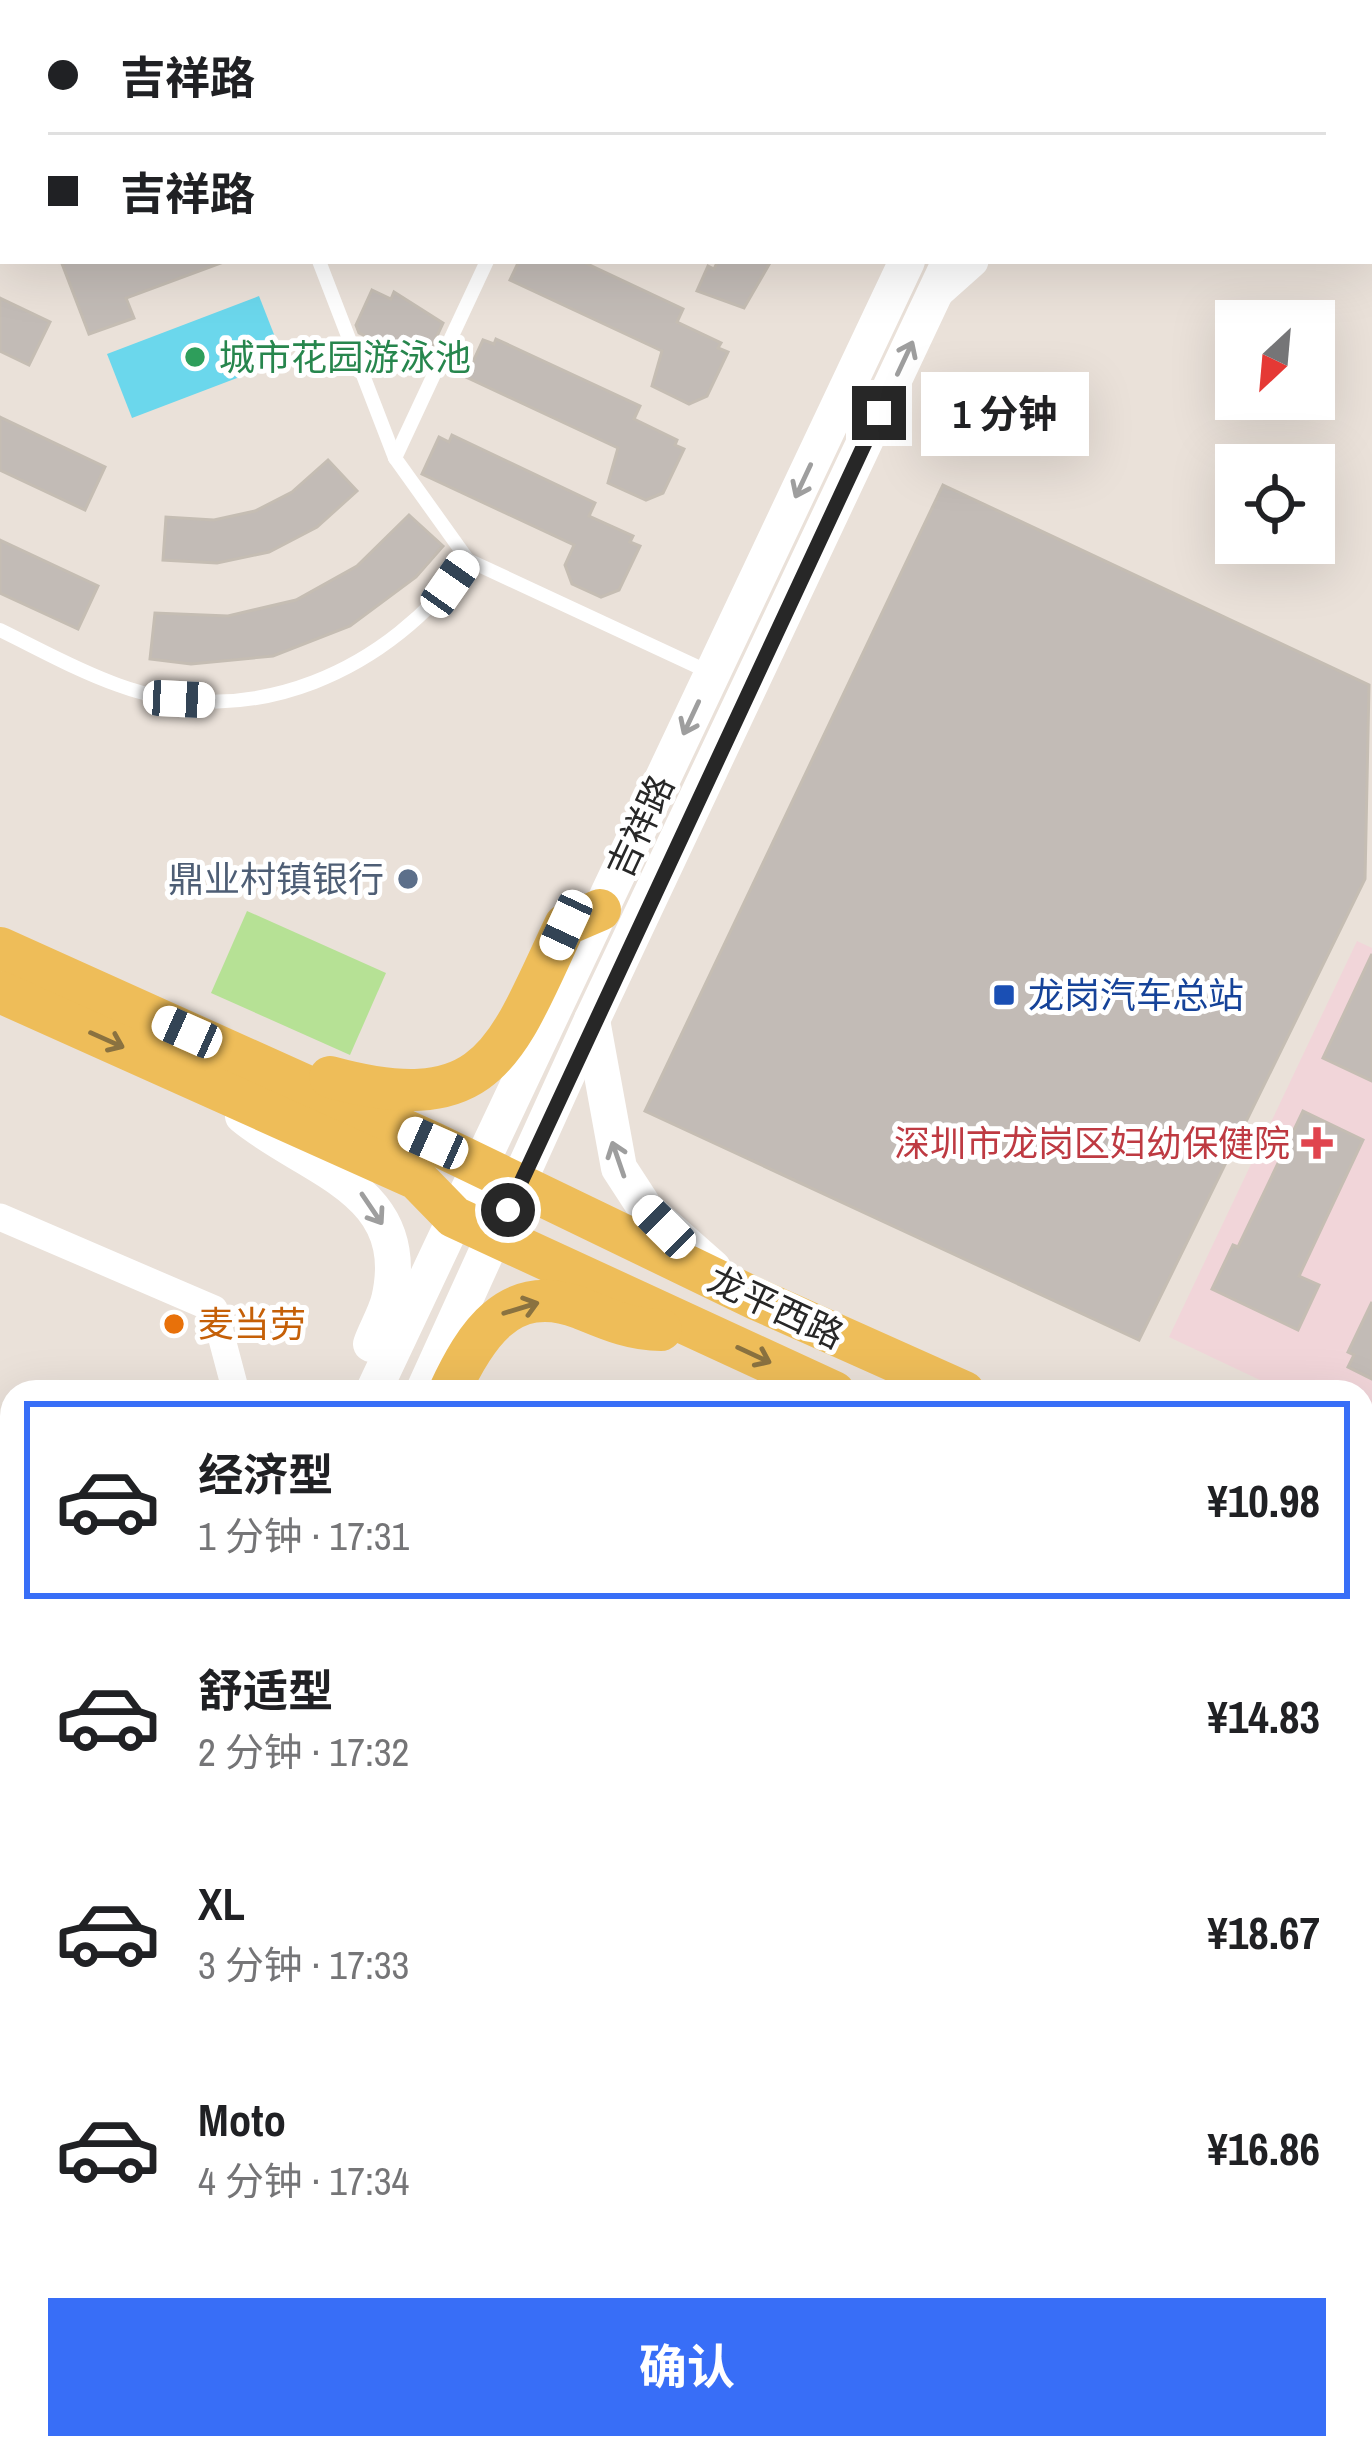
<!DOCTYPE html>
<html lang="zh">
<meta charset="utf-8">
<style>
:root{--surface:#fff;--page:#f6f6f6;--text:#202124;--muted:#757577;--line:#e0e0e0;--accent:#386ef7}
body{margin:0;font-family:"Archivo Narrow","Noto Sans SC",sans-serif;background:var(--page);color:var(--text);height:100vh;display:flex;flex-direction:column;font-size:45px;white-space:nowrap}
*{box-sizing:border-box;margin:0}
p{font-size:39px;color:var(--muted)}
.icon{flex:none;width:66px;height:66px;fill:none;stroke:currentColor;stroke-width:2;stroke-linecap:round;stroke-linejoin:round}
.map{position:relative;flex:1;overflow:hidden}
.panel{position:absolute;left:0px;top:1380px;width:1374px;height:1080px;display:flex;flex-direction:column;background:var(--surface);border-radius:36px 36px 0 0;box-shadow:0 12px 48px #0002}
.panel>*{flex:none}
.hud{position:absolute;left:0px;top:0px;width:1374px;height:264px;box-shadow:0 12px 48px #0002;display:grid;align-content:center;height:264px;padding:0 48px;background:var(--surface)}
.needle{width:78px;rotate:206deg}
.buttons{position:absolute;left:1215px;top:300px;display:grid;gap:24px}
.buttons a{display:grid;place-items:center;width:120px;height:120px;border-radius:0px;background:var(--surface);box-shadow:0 12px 48px #0002;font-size:60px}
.end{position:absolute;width:54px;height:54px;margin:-27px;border:15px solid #272727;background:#fff;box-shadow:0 0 0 6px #fff}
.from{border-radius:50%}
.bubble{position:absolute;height:84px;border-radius:0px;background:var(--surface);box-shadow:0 12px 48px #0002;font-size:39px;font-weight:700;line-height:84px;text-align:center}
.car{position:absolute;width:36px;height:72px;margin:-36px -18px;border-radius:15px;box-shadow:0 0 9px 3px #0007;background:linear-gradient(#fff 24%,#345 0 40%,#fff 0 76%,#345 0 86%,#fff 0)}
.hud b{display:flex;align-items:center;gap:42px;height:114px;font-size:45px}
.hud b+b{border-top:3px solid var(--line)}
.hud i{width:30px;height:30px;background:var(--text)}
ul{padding:21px 0 0;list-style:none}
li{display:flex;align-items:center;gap:36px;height:198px;margin:0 24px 18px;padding:0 24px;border:6px solid transparent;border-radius:0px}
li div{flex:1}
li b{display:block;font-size:45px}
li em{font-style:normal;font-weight:700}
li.active{border-color:var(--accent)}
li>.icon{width:108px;height:108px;stroke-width:1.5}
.button{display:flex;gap:24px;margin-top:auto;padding:24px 48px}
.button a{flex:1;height:138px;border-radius:0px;background:var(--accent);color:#fff;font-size:48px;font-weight:700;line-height:138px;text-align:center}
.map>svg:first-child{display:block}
.medical{fill:#f1d5d9}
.green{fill:#b6e195}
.water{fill:#6bd7ec}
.building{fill:#c2bbb6;stroke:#c5bdb3;stroke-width:3}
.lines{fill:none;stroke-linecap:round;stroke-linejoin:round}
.path{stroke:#c3c3c3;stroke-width:4.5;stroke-dasharray:9 6;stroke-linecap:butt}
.service{stroke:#fff;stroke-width:14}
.minor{stroke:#fff;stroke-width:27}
.tertiary{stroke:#fff;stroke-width:33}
.secondary{stroke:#fff;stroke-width:36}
.primary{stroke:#eebd59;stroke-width:42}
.oneway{stroke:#9e9e9e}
.oneway2{stroke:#8a7240}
.route{stroke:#272727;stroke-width:15}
.leisure-dot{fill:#2e9e5b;stroke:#fff;stroke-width:4.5}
.service-dot{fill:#5c6f8a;stroke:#fff;stroke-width:4.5}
.transit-dot{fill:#1a4fb4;stroke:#fff;stroke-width:4.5}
.health-dot{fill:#e0444e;stroke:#fff;stroke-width:4.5}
.food-dot{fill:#e8710a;stroke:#fff;stroke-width:4.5}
.labels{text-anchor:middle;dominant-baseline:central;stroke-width:10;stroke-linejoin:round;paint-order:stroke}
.leisure-label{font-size:36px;fill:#27864d;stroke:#fff;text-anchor:start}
.street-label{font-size:36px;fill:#272727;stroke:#fff}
.service-label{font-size:36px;fill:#4e5e75;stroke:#fff;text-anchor:end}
.transit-label{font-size:36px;fill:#164399;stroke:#fff;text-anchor:start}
.health-label{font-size:36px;fill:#be3a42;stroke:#fff;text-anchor:end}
.food-label{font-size:36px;fill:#c56008;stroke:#fff;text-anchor:start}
</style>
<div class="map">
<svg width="1372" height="2460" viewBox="0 0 1372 2460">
<rect width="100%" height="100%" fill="#eae1d9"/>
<polygon class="medical" points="1357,941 1372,948 1372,1433 1362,1429 1362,1392 1285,1392 1169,1337"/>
<polygon class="green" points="247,911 386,973 350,1055 211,993"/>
<polygon class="water" points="259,296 284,360 132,418 107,354"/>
<g class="building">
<polygon points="61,261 220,261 221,263 126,298 134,318 89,334"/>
<polygon points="519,261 581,261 683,309 677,322 721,343 718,348 728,352 707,396 689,404 652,386 662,351 510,280"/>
<polygon points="718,261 771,261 744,308 697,291 708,266 714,269"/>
<polygon points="372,290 391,299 394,292 443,323 424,364 359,333 356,325"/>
<polygon points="0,298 50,322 29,365 0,351"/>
<polygon points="496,339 640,406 634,419 677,440 675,445 684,449 663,493 646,500 608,483 618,448 466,377 483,340 494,344"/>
<polygon points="0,417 105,467 85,510 0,470"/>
<polygon points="452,435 595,503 589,516 633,536 630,542 640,546 619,590 601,597 572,584 565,565 574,545 422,474 439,437 449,442"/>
<polygon points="328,460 357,491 317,527 269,552 217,563 163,560 166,517 214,520 255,511 292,492"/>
<polygon points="943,485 1369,685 1365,879 1139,1340 645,1111"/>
<polygon points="409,515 443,546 416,577 350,626 273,656 191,664 150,659 155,613 228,616 296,600 357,566"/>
<polygon points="0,540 98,586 78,629 0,593"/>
<polygon points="1372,954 1372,1081 1323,1058"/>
<polygon points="1303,1111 1363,1140 1299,1276 1319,1285 1298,1330 1212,1289 1233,1245 1238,1247"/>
<polygon points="1372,1302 1372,1379 1348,1367 1354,1355 1348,1352"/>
</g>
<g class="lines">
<g class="path">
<polyline points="1362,2004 1372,2009"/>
<polyline points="1362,2272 1372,2251"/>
</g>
<g class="service">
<polyline points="335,0 341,3"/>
<polyline points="319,261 395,458 468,560"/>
<polyline points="395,458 487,261"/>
<path d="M 0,630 C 39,649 78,671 118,685 C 251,734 391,670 468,560 L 711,673"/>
</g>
<g class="minor">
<polyline points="310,3 311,0"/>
<polyline points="0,163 3,163"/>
<polyline points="0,1217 214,1309 236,1392"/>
<polyline points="0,1933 12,1929"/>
<polyline points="0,2008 12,2014"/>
<polyline points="1336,2448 1361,2460"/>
<polyline points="617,2460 622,2448"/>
</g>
<g class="tertiary">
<polyline points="967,0 974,3"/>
<polyline points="1371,163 1372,163"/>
<polyline points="1371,189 1372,190"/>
<polyline points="935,294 972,261"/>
</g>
<g class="secondary">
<polyline points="919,0 923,3"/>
<polyline points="1123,0 1124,3"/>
<polyline points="1027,3 1029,0"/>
<polyline points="1071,3 1072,0"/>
<polyline points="592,1020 619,1168 645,1208 713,1268"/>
<path d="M 243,1116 C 308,1170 415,1188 389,1300 C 385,1315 376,1330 371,1344"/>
<polyline points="373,1392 907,261"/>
<polyline points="423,1392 592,1020 950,261"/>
<polyline points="0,2196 12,2170"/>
<polyline points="0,2300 12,2274"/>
</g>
<g class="primary">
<polyline points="0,948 433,1143 756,1299 964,1392"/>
<polyline points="0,992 417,1179 454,1217 834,1392"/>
<path d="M 330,1077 C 491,1121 506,1049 565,925 L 600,910"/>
<path d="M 449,1392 C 475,1336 509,1281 580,1308 C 607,1319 631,1330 661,1330"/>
<polyline points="1362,1570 1372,1574"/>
<polyline points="1362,1632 1372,1637"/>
</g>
</g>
<defs><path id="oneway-shaft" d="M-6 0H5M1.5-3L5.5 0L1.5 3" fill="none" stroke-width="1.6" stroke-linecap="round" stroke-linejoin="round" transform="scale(3)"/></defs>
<g class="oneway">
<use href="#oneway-shaft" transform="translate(905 358) rotate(-65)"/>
<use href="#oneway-shaft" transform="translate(803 481) rotate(115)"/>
<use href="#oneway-shaft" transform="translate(691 718) rotate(115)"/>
<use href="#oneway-shaft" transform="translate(618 1159) rotate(-109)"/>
<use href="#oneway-shaft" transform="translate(372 1209) rotate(56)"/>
</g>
<g class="oneway2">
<use href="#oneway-shaft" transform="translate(107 1040) rotate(24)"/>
<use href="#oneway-shaft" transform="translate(521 1308) rotate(-17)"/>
<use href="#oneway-shaft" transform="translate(754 1355) rotate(25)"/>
</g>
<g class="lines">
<polyline class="route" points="508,1210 879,413"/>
</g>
<circle class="leisure-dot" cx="195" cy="357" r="12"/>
<circle class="service-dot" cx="408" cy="879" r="12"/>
<rect class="transit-dot" x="992" y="983" width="24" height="24" rx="6"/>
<path class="health-dot" d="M1311 1125h12v12h12v12h-12v12h-12v-12h-12v-12h12z"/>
<circle class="food-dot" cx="174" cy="1324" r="12"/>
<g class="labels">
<g class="leisure-label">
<text x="219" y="357">城市花园游泳池</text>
</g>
<g class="street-label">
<text transform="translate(640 826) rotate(-65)">吉祥路</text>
<text transform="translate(776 1307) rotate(25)">龙平西路</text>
</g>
<g class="service-label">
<text x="384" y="879">鼎业村镇银行</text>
</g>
<g class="transit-label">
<text x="1028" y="995">龙岗汽车总站</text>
</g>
<g class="health-label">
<text x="1290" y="1143">深圳市龙岗区妇幼保健院</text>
</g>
<g class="food-label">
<text x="198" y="1324">麦当劳</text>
</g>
</g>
</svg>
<div class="buttons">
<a><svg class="needle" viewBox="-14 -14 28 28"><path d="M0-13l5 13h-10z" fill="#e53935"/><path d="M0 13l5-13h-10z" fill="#757577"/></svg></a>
<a><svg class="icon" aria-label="locate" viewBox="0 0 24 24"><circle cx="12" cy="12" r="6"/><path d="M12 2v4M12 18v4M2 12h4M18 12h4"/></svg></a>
</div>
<i class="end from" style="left:508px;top:1210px"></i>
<i class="end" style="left:879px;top:413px"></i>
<div class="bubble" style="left:921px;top:372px;width:168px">1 分钟</div>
<i class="car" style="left:450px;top:584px;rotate:35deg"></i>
<i class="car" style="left:179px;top:699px;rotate:93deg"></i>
<i class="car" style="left:566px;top:925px;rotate:205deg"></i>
<i class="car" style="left:187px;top:1032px;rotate:294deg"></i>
<i class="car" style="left:433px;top:1143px;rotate:294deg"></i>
<i class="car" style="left:664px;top:1227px;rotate:315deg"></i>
<div class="hud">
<b><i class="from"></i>吉祥路</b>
<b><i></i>吉祥路</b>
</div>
<section class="panel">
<ul>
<li class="active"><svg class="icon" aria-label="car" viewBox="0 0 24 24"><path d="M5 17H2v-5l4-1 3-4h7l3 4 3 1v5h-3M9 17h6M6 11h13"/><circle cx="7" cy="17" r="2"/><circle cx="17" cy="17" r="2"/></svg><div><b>经济型</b><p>1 分钟 · 17:31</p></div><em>¥10.98</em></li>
<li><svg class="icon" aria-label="car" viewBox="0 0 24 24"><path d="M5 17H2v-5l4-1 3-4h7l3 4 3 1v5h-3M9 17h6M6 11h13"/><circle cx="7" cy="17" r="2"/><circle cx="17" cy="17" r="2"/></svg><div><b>舒适型</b><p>2 分钟 · 17:32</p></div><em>¥14.83</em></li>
<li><svg class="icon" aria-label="car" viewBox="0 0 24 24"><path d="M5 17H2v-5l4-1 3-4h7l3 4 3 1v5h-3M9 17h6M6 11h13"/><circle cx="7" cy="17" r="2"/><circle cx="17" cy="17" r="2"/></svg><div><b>XL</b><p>3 分钟 · 17:33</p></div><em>¥18.67</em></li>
<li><svg class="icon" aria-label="car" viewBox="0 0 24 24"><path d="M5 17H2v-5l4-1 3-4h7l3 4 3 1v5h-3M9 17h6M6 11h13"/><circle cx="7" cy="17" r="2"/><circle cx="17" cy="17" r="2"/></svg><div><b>Moto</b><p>4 分钟 · 17:34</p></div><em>¥16.86</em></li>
</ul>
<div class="button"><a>确认</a></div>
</section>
</div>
